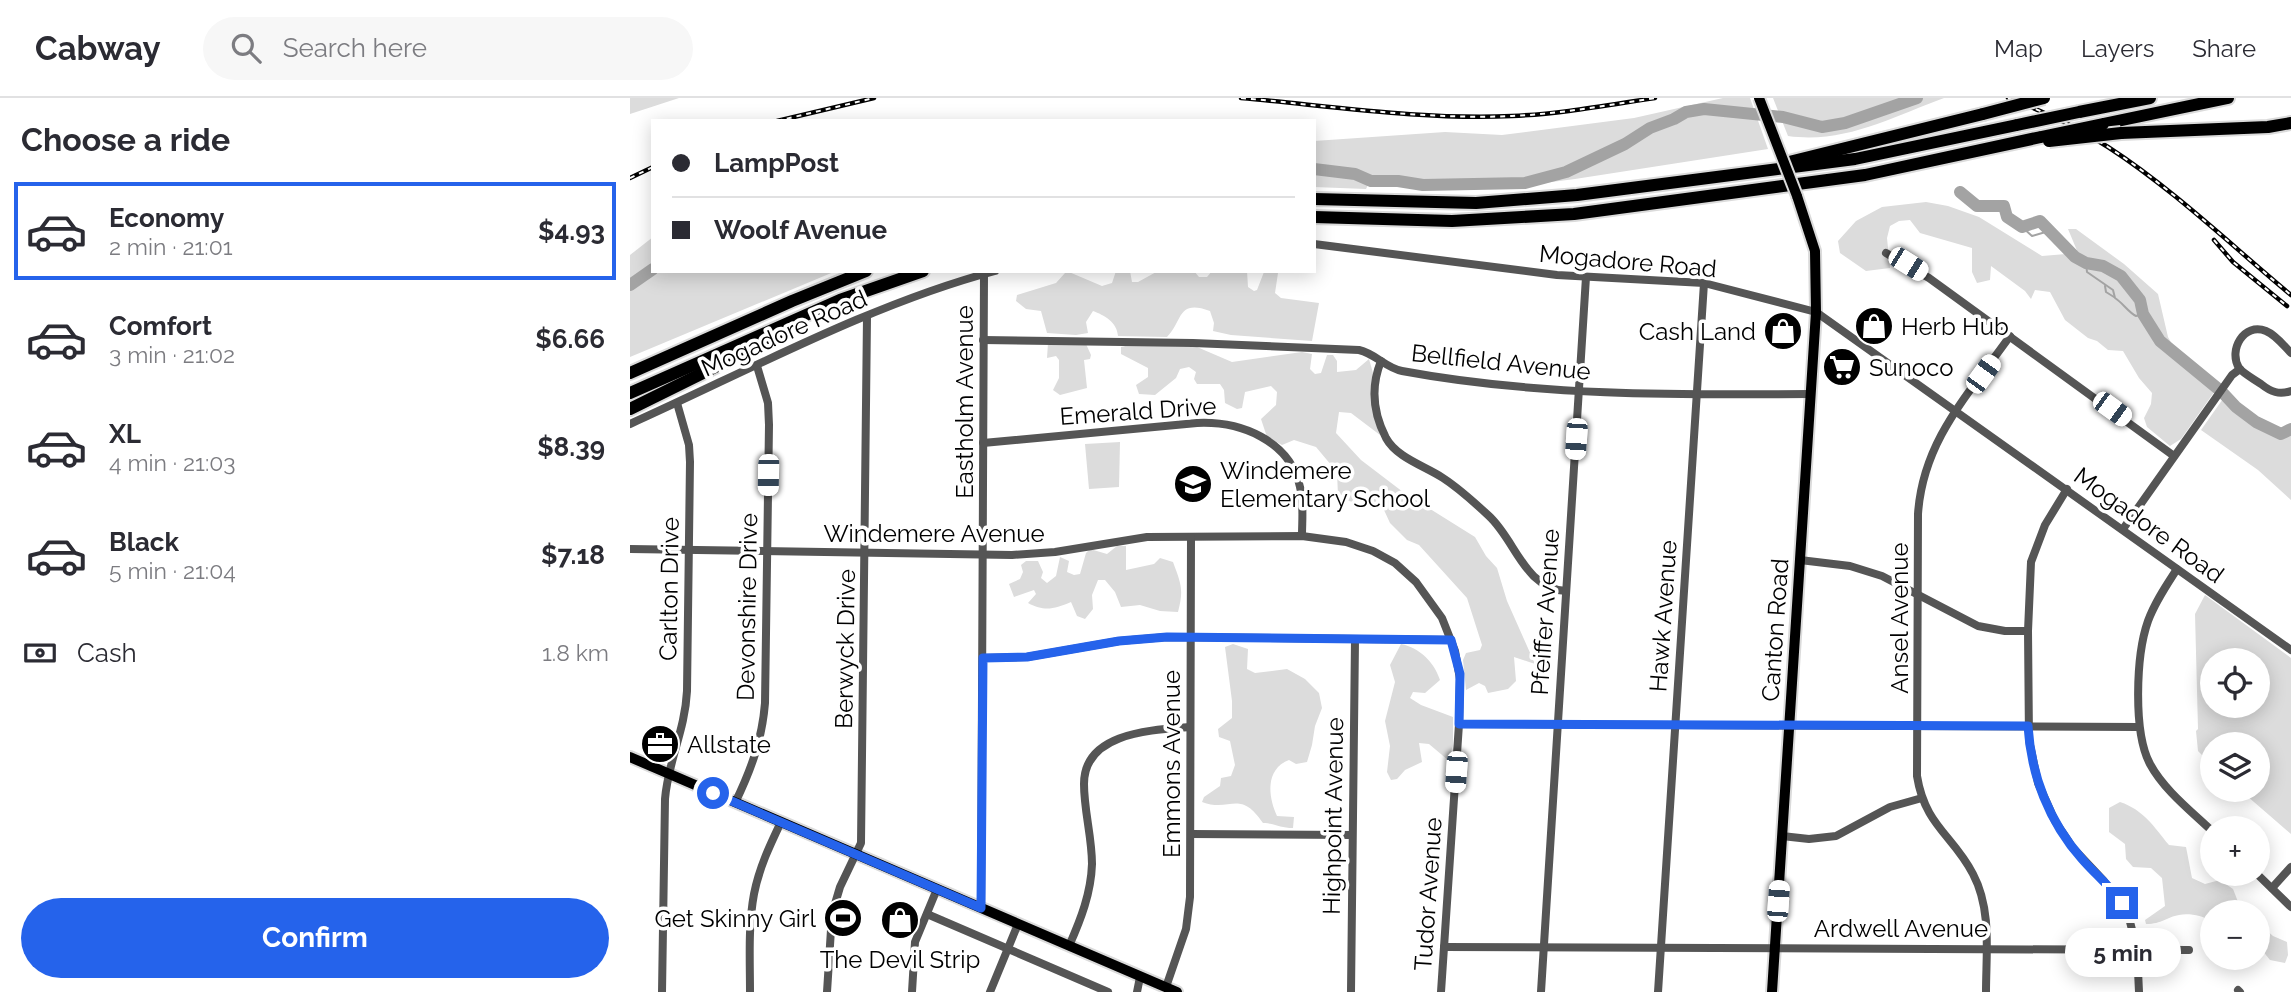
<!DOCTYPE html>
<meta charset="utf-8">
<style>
:root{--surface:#fff;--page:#f7f7f7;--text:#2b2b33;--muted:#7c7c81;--line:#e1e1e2;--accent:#2563eb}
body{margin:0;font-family:Raleway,sans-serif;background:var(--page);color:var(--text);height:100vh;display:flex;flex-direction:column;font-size:26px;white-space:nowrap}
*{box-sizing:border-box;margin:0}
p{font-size:23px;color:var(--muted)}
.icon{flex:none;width:38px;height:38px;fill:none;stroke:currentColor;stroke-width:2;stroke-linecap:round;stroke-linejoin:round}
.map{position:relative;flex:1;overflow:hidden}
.panel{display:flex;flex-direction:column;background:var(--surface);width:630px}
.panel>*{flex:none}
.banner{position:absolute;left:21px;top:21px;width:665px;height:154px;border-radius:0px;box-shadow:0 4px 18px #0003;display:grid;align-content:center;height:154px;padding:0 21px;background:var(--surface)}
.fabs{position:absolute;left:1570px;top:550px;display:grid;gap:14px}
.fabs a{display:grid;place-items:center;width:70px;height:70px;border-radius:50%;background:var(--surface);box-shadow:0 4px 18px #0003;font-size:35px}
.end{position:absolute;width:32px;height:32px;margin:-16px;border:9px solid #2563eb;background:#fff;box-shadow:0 0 0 4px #fff}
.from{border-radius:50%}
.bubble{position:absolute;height:49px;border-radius:24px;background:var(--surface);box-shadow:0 4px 18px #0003;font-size:23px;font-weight:700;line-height:49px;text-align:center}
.car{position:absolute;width:21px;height:42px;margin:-21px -10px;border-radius:9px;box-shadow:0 0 5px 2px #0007;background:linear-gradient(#fff 24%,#345 0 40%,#fff 0 76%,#345 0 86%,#fff 0)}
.banner b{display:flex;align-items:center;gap:24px;height:66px;font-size:26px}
.banner b+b{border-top:2px solid var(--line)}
.banner i{width:18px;height:18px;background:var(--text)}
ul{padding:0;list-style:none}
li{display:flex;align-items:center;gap:21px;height:98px;margin:0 14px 10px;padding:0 7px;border:4px solid transparent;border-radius:0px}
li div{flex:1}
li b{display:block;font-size:26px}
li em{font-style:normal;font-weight:700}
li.on{border-color:var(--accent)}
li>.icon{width:63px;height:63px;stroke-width:1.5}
h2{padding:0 21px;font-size:32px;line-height:84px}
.pay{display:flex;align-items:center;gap:18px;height:77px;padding:0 21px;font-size:26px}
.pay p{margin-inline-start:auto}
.action{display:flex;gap:14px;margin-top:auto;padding:14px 21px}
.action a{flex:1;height:80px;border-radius:42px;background:var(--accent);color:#fff;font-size:28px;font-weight:700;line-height:80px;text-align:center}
header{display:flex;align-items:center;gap:42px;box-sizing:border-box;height:98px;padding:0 35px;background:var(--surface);border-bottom:2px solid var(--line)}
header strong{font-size:33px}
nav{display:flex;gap:38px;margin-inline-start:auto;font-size:24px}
.search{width:490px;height:63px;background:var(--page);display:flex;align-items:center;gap:18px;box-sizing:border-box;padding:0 24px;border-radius:38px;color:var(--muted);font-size:26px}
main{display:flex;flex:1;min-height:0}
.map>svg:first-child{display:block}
.green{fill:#dcdcdc;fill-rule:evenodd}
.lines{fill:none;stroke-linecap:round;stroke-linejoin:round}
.stream{stroke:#a3a3a3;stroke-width:2}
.river{stroke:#a3a3a3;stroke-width:12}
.major-casing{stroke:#dbdbdb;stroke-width:14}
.highway-casing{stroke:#dbdbdb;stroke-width:16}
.minor{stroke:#555;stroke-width:8}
.major{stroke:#000;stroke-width:10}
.highway{stroke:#000;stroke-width:12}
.rail-casing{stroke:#000;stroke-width:4.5}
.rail{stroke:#fff;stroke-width:2;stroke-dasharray:5;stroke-linecap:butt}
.major-bridge-casing{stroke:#dbdbdb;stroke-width:14;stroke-linecap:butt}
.highway-bridge-casing{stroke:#dbdbdb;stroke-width:16;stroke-linecap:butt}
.major-bridge{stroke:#000;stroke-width:10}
.highway-bridge{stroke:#000;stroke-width:12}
.route{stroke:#2563eb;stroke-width:9}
.labels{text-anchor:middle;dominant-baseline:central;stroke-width:7;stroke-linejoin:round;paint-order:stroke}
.street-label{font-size:24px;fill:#000;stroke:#fff}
.poi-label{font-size:24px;fill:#000;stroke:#fff;text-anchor:start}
</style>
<header>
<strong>Cabway</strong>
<div class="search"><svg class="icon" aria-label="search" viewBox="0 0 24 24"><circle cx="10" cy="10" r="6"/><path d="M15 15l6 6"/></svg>Search here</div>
<nav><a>Map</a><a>Layers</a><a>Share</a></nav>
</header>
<main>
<section class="panel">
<h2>Choose a ride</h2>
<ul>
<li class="on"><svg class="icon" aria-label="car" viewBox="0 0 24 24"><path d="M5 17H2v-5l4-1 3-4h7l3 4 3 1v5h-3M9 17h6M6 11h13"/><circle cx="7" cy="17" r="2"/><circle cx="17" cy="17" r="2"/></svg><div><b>Economy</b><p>2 min · 21:01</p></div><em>$4.93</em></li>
<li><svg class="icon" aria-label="car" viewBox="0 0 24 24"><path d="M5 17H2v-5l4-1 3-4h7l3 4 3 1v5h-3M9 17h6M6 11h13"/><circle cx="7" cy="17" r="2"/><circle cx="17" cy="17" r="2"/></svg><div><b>Comfort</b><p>3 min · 21:02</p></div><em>$6.66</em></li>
<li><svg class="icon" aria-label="car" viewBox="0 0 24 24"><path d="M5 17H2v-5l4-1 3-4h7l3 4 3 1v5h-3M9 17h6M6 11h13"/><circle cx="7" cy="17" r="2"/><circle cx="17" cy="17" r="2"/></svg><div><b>XL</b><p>4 min · 21:03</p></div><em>$8.39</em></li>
<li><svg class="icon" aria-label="car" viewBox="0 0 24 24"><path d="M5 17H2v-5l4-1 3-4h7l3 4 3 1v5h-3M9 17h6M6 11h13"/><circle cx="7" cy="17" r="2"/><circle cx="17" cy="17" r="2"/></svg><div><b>Black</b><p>5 min · 21:04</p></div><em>$7.18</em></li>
</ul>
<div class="pay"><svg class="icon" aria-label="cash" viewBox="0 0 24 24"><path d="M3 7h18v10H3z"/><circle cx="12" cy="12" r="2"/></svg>Cash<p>1.8 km</p></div>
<div class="action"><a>Confirm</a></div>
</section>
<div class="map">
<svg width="1661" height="894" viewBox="0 0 1661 894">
<rect width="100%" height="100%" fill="#fff"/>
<g class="green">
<polygon points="0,0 49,0 0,16"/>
<polygon points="1093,0 1120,0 1138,51 945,81 875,90 808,90 738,87 736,91 684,89 684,43 815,34 872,37 1004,20"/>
<path d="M 1143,0 L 1314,0 C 1262,19 1215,46 1158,38 Z"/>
<polygon points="1296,104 1318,108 1349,119 1412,158 1448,155 1438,131 1446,131 1494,166 1528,196 1538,239 1549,259 1587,290 1551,341 1540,348 1517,329 1514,320 1521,306 1522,295 1509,280 1493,253 1478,252 1467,243 1458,240 1435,222 1420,194 1405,192 1401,201 1395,193 1361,168 1360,182 1347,185 1342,174 1342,150 1290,135 1280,122 1269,123 1260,128 1257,140 1260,170 1236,173 1210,155 1208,143 1226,123 1252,109"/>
<polygon points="23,139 23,173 206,173 0,259 0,157"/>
<path d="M 486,173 L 500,173 L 502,184 L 508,184 L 528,173 L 564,173 L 569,179 L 577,179 L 582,173 L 617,173 L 618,189 L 624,193 L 627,192 L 634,174 L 646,173 L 648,175 L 645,195 L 651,200 L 689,205 L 682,243 L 601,237 L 583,233 L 584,225 L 580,213 C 547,201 553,223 537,239 L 488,238 C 487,224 474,217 463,213 L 456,224 L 458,235 L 446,237 L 417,235 L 411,213 L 396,211 L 386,203 L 387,197 L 426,185 L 435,175 L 439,174 L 472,188 L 482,185 Z"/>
<polygon points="418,245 456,246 461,257 460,261 454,262 457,290 430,297 423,292 429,280 429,262 426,258 417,260"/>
<polygon points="500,247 567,249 602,264 672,254 682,256 680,271 685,276 691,275 697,257 703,257 707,263 707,274 726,272 739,261 743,275 750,337 721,315 709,314 706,335 731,362 773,394 845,439 856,458 867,470 877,503 905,566 884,559 886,583 878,591 858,595 855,588 849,585 836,592 833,562 836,555 850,552 852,547 837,500 789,447 777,442 760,425 754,412 719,403 708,398 707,374 686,349 664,342 652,347 637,339 631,321 646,307 647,294 641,288 615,294 612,310 607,311 595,305 594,292 590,286 567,286 564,281 566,274 559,269 550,271 546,280 525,297 509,296 506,287 518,279 518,270 491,256 491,249"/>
<polygon points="1595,298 1626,324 1650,336 1661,325 1661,402 1628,372 1571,332"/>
<polygon points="490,344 489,389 459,391 455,346"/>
<path d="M 487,448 L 496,448 L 496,472 L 524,466 L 530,460 L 543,464 C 551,486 554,491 548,514 L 530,513 L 510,507 L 491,509 L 485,494 L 475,482 L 468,482 L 462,497 L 463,511 L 455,521 L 447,518 L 441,504 C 424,511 415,514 398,505 L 406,496 L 404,492 L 384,499 L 379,486 L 390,481 L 393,474 L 391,467 L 396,463 L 408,463 L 413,474 L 411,480 L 417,485 L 426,478 L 430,459 L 439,463 L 437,474 L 444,477 L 450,476 L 456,455 L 460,451 L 477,456 Z"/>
<path d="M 1575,497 L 1661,560 L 1661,736 L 1609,691 L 1628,691 L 1628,646 L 1582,646 L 1582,667 L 1568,653 L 1566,633 L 1568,631 L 1565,516 ZM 1582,562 L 1628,562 L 1628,607 L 1582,607 Z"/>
<path d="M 603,546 L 618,551 L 617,571 L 625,575 L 657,571 L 675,581 L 689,595 L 692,610 L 685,628 L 682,647 L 677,664 L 666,666 L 659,662 C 635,671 638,699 647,718 L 664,719 L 663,730 C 650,730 644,725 633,725 C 609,690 601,715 572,704 L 574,699 L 590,688 L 591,680 L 601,678 L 605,667 L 600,643 L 589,639 L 588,631 L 602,620 L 602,603 L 595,549 Z"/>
<path d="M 771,546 C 790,550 804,564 810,582 L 795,595 L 783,594 L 780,600 L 791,607 L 823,619 L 823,648 L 818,662 L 799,646 L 789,645 L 792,664 L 775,672 L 767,681 L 761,682 L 757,674 L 760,648 L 755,623 L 765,584 L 760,567 Z"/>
<path d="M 1490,704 C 1514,712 1524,729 1539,747 L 1556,749 L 1562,780 L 1575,786 L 1590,782 L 1603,791 L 1612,814 L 1582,814 L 1582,823 C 1572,818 1560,815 1549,817 C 1537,819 1532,826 1516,826 L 1515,822 L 1535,808 L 1532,780 L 1521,770 L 1503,769 L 1496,761 L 1495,746 L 1479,734 L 1479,710 Z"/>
<polygon points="1628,825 1643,838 1657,844 1658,857 1655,865 1640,862 1628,847"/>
</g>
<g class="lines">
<g class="stream">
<polyline points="1392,129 1402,138 1419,133"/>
<path d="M 1456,165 L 1457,174 L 1483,192 L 1485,200 C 1493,205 1498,214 1506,218 L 1513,216"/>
<polyline points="1475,188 1476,194 1484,199"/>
</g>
<g class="river">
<polyline points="684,71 725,76 741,83 768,83 793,87 895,85 936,74 995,46 1020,30 1044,21 1056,14 1074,11 1153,19 1192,29 1215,25 1287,0"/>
<polyline points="1330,94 1347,108 1374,108 1377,119 1392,129 1410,123 1445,159 1456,165 1473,168 1491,178 1510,202 1513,216 1530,243 1592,294 1606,309 1626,324 1651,336 1661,331"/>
<polyline points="0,187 23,171"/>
</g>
<defs>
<g id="major">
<polyline points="0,659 547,894"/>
<polyline points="1142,894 1186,214 1185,153 1167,98"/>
</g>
<g id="highway">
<polyline points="1449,14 1520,0"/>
<polyline points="1473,26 1598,0"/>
<polyline points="1491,35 1638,29 1661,25"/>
<polyline points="1159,64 1353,16"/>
<polyline points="684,101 846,105 947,97 1225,61 1387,27"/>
<polyline points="684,119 822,123 944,116 1235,77 1411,39"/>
<polyline points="0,275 162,203 236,173"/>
<polyline points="0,295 210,202 293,173"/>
<polyline points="0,311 172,226"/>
</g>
</defs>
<use href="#major" class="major-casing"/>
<use href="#highway" class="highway-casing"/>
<g class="minor">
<polyline points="684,146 927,177 1074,185 1186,214 1661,552"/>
<polyline points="1256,155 1299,180 1544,358"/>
<path d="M 353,242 L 563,245 L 729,252 C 746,256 756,270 772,273 C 906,298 1045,297 1180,296"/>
<path d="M 1661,255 C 1654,248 1646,237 1636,233 C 1614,224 1598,252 1609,270 C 1614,276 1624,281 1631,286 C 1641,294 1649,297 1661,293"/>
<path d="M 751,263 C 741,288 743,315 756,340 C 767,360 795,368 813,380 C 830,391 844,404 859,418 C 886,443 894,490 936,493"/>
<path d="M 0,326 C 118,273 241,206 365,173"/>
<path d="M 353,345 L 567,325 C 610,323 660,342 670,389 C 674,405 672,422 672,438"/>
<polyline points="1437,391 1415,427 1401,464 1398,533 1399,642 1408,685 1425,723 1443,750 1474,783 1498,816 1507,851 1509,894"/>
<polyline points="1493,431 1602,277 1610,271"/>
<polyline points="0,451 382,457 425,454 517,439 672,438 716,444 743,453 765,465 786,484 812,520 825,553 830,581 829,626 811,894"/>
<polyline points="1170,462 1220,468 1252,478 1348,528 1375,533 1398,533"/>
<path d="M 1547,471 C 1536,488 1525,504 1518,523 C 1506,557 1503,634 1520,666 C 1534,692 1561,713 1582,733"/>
<polyline points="353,560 397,559 489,543 537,539 821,542"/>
<polyline points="829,626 1509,629"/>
<path d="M 105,705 C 121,672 132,642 135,605 L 139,327 L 138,305 L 127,268"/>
<polyline points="561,736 722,737"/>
<polyline points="1152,738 1179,741 1206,738 1260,709 1292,700"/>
<polyline points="1626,775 1661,809"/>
<polyline points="1642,790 1661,769"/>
<polyline points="351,810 354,176"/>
<polyline points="297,816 478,894"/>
<path d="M 439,848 C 451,821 461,795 462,766 C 462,739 454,713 454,686 C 454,634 522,632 560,629"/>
<polyline points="814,849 1559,852"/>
<polyline points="536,889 556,831 560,799 561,439"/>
<polyline points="1608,892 1610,894"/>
<path d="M 32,894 L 35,701 C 38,663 55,633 57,593 L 60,364 L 59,347 L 47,305"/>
<path d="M 120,894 C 120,862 118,828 124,796 C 129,770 140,747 151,724"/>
<polyline points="197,894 202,816 210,789 231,745 237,219"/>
<polyline points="282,894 285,844 307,791"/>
<polyline points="360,894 388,826"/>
<polyline points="507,894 510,879"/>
<polyline points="721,894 725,542"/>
<polyline points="911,894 956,179"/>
<polyline points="1028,894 1074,185"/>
<path d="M 1356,894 C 1356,855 1362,812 1343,776 C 1323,737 1295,728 1287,678 L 1288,416 C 1293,342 1339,296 1380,238"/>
</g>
<use href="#major" class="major"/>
<use href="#highway" class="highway"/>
<defs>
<g id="rail">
<path d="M 611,0 C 701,8 792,22 882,18 C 930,16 978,7 1025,0"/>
<path d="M 1378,0 C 1413,13 1447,29 1478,49 C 1543,91 1602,148 1661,197"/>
<polyline points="147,23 244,0"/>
<polyline points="0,80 23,69"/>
<polyline points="1584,142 1603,164 1657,208"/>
</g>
</defs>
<use href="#rail" class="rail-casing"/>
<use href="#rail" class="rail"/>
<defs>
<polyline id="major-bridge" points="1129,0 1167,98"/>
<g id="highway-bridge">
<polyline points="1353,16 1414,0"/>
<polyline points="1387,27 1449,14"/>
<polyline points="1411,39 1473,26"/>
<polyline points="1419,43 1491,35"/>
</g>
</defs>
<use href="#major-bridge" class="major-bridge-casing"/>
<use href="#highway-bridge" class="highway-bridge-casing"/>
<use href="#major-bridge" class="major-bridge"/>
<use href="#highway-bridge" class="highway-bridge"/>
</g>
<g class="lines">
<path class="route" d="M 83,695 L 351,810 L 353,560 L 397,559 L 489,543 L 537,539 L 821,542 L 830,576 L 829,626 L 1398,628 C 1401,677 1419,724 1452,761 C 1465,776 1480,788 1492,805"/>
</g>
<defs>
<symbol id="shop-disc" viewBox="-11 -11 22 22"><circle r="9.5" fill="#000" stroke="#fff"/><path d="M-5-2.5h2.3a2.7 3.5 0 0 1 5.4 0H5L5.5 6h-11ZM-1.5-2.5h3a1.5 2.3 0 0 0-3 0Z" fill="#fff"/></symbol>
<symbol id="supermarket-disc" viewBox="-11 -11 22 22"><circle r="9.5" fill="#000" stroke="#fff"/><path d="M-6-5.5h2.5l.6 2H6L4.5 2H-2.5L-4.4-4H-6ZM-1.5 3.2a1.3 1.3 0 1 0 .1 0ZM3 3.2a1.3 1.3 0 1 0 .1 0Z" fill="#fff"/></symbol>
<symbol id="school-disc" viewBox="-11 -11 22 22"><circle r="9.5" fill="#000" stroke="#fff"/><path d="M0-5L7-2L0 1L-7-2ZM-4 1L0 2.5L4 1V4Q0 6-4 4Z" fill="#fff"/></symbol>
<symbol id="office-disc" viewBox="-11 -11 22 22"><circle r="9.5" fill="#000" stroke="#fff"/><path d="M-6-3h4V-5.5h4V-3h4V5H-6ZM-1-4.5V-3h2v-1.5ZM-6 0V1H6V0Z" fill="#fff"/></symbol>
<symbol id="stadium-disc" viewBox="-11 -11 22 22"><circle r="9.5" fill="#000" stroke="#fff"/><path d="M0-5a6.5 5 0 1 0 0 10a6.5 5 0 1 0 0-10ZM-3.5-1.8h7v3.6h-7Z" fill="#fff"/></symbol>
</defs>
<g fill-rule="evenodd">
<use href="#shop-disc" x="1222" y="206" width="44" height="44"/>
<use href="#shop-disc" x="1131" y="211" width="44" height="44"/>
<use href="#supermarket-disc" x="1190" y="247" width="44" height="44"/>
<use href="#school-disc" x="541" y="364" width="44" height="44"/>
<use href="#office-disc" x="8" y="624" width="44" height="44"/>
<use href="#stadium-disc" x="191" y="798" width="44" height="44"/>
<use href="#shop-disc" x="248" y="800" width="44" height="44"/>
</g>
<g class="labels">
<g class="street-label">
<text transform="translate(998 163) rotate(5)">Mogadore Road</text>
<text transform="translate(154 235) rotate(-24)">Mogadore Road</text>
<text transform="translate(871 264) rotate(6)">Bellfield Avenue</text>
<text transform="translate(334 304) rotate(-90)">Eastholm Avenue</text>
<text transform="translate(508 313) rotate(-4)">Emerald Drive</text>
<text transform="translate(1519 427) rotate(36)">Mogadore Road</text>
<text x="304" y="435">Windemere Avenue</text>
<text transform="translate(39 491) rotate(-89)">Carlton Drive</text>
<text transform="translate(117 509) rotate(-89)">Devonshire Drive</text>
<text transform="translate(915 514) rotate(-86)">Pfeiffer Avenue</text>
<text transform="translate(1033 518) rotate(-86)">Hawk Avenue</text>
<text transform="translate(1269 520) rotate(-90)">Ansel Avenue</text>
<text transform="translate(1145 532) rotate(-86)">Canton Road</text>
<text transform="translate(215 551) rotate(-89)">Berwyck Drive</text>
<text transform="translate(541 666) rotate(-90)">Emmons Avenue</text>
<text transform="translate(703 718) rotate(-89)">Highpoint Avenue</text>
<text transform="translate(798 796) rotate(-86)">Tudor Avenue</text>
<text x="1271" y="830">Ardwell Avenue</text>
</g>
<g class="poi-label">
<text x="1271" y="228">Herb Hub</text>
<text x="1126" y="233" text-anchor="end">Cash Land</text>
<text x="1239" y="269">Sunoco</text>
<text x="590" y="372">Windemere<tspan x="590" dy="28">Elementary School</tspan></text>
<text x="57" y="646">Allstate</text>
<text x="186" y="820" text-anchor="end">Get Skinny Girl</text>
<text x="270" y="861" text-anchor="middle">The Devil Strip</text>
</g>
</g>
</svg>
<div class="fabs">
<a><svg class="icon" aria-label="locate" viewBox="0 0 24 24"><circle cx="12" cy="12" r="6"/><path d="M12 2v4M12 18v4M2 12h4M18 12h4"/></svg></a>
<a><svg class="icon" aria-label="layers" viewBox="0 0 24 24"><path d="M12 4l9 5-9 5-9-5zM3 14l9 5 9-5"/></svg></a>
<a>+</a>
<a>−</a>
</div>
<i class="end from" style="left:83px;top:695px"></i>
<i class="end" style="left:1492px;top:805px"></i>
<div class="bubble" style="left:1435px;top:830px;width:116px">5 min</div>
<i class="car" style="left:1278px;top:166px;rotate:122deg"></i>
<i class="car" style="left:1353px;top:276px;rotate:36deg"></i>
<i class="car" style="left:1482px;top:311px;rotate:126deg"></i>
<i class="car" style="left:946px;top:341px;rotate:184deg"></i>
<i class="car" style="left:138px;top:377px;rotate:181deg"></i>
<i class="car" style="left:826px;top:674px;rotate:184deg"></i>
<i class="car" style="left:1148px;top:803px;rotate:4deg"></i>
<div class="banner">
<b><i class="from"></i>LampPost</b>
<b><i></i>Woolf Avenue</b>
</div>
</div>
</main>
